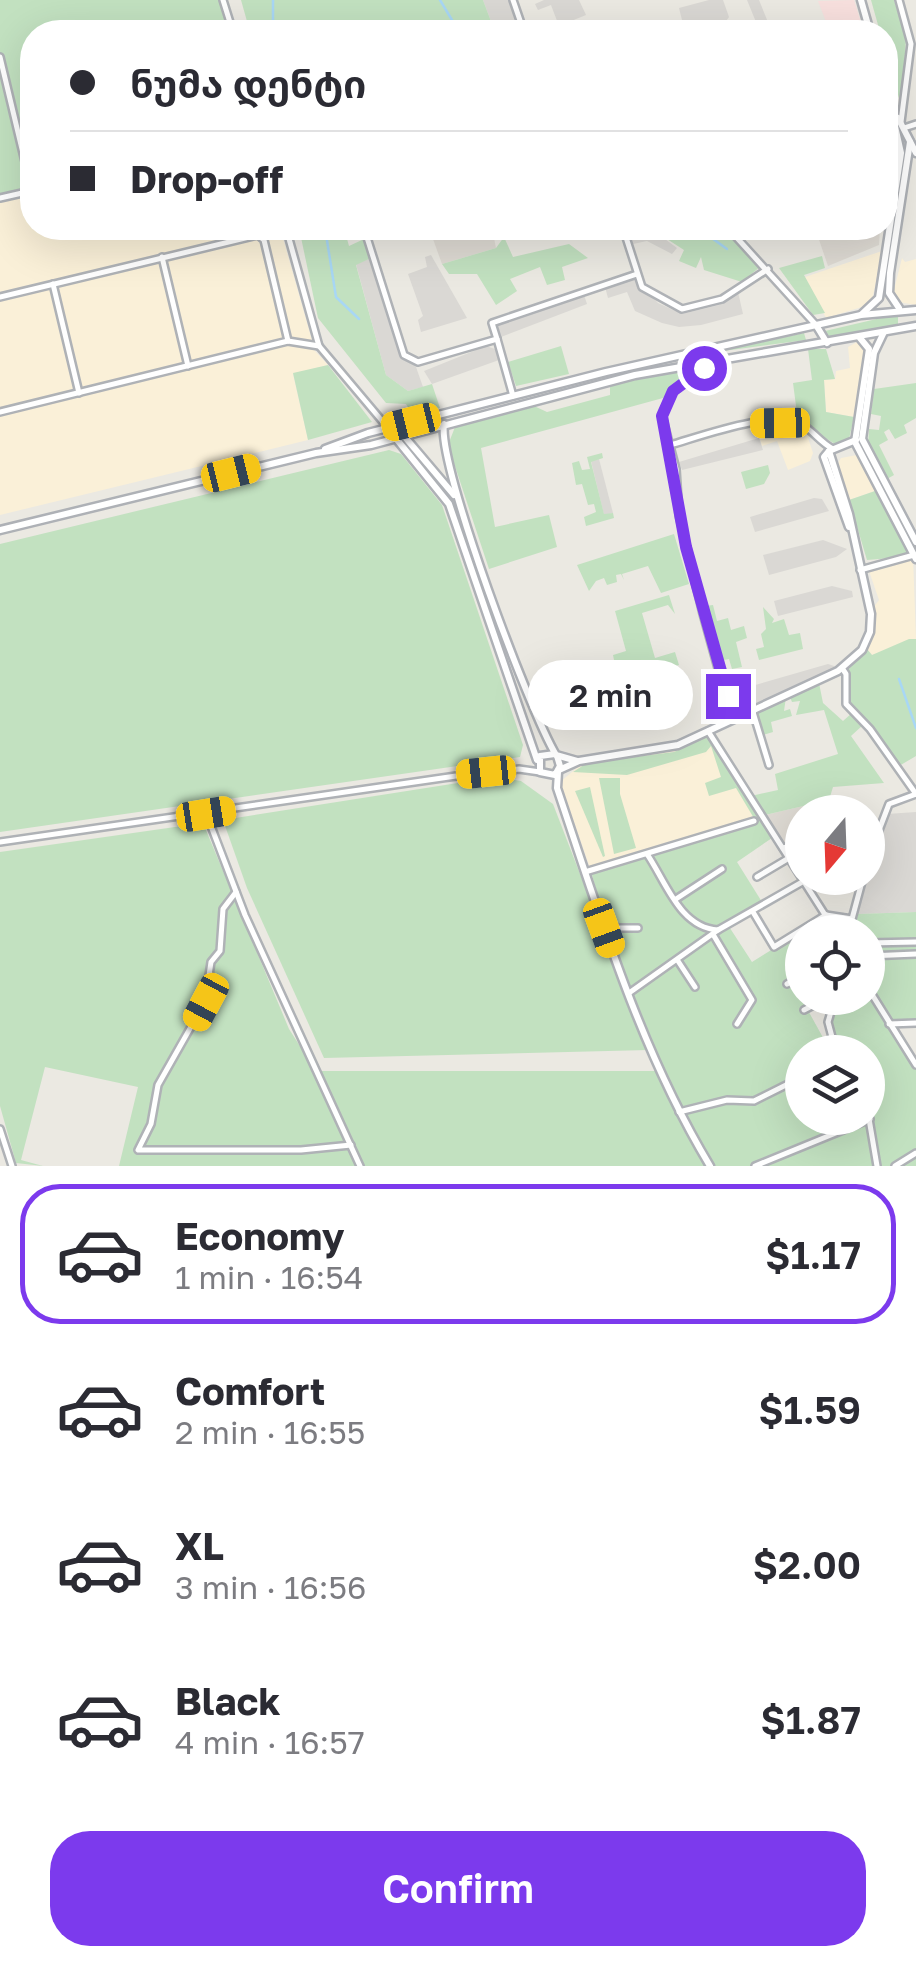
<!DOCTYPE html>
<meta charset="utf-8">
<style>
:root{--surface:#fff;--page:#f7f7f7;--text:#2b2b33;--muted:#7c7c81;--line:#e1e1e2;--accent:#7c3aed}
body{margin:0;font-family:"Golos Text","Noto Sans Georgian",sans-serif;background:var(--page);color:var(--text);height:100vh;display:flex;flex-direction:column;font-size:38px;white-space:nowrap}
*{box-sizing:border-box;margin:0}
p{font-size:32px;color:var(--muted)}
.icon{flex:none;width:55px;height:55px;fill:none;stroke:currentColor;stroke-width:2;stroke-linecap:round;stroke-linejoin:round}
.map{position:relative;height:1166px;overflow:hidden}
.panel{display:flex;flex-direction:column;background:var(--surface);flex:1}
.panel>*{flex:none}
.guide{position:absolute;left:20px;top:20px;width:878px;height:220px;border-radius:40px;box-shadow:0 10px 40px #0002;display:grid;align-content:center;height:220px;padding:0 50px;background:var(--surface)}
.needle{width:65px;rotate:199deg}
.fabs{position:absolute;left:785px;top:795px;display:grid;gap:20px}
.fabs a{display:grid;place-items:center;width:100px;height:100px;border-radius:50%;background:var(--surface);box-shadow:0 10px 40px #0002;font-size:50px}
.end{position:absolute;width:45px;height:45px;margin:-22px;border:12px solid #7c3aed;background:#fff;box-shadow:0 0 0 5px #fff}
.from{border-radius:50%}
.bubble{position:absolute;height:70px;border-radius:35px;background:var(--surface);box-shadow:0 10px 40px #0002;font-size:32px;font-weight:600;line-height:70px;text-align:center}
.car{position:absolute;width:30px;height:60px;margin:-30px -15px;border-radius:12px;box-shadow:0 0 8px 2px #0007;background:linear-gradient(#f5c518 24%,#345 0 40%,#f5c518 0 76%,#345 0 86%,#f5c518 0)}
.guide b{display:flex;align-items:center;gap:35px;height:95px;font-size:38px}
.guide b+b{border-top:2px solid var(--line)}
.guide i{width:25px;height:25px;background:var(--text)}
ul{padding:18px 0 0;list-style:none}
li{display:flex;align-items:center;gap:30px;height:140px;margin:0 20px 15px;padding:0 30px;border:5px solid transparent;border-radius:40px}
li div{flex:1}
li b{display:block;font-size:38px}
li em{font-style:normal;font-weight:600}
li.active{border-color:var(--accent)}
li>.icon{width:90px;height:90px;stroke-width:1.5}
.button{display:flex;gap:20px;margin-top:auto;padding:20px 50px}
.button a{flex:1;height:115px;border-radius:40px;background:var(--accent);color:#fff;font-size:40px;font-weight:600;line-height:115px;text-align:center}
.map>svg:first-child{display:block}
.commercial{fill:#faf0d8}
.industrial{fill:#dad8d4}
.education{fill:#dedad3}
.medical{fill:#f8e0de}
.green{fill:#c2e1c0}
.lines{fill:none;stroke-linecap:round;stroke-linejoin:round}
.stream{stroke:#a8d7f5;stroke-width:2.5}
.street-casing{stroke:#afb2b6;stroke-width:10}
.secondary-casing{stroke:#aeb1b6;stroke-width:11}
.street{stroke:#fff;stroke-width:5}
.secondary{stroke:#fff;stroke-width:6}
.route{stroke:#7c3aed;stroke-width:12}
</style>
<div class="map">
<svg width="916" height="1166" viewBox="0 0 916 1166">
<rect width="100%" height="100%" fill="#ebe9e2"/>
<g class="commercial">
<polygon points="32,190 32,228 280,228 315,351 328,365 293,374 308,440 0,515 0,198"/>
<polygon points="882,251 873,296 865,306 826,318 805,277"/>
<polygon points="902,258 905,262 916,259 916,305 899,302 893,294"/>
<polygon points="857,342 865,349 854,417 826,412 824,380 835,379 836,371 850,368 848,347"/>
<polygon points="756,425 804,426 813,453 810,461 788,470 777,441 762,446"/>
<polygon points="857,455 875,491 849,500 838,463 841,458"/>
<polygon points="913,556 916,639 872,655 867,649 874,632 873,608 879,600 869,571"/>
<polygon points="707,735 760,820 590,868 560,782 584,762 635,754"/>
</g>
<g class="industrial">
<polygon points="483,0 511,0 522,32 495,32"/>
<polygon points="544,0 579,0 586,15 559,26 551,5 538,10 535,4"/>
<polygon points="709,0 723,0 729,17 724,24 704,32 685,32 679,8"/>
<polygon points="747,0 759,0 772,32 760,32"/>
<polygon points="627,228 650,228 677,248 672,254 647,241 633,244"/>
<polygon points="431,255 467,318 421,332 418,320 423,316 408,274 427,267 425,257"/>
<polygon points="371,258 400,353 416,367 423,387 408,391 386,375 356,264"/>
<polygon points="634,277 658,303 682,314 719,305 738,292 743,314 701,325 679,327 662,323 635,311 627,292 608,298 605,287"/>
<polygon points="584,295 587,304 501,337 497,324"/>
<polygon points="486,346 495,349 499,360 432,384 424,371"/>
<polygon points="759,438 763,450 682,470 679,462"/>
<polygon points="599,459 613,513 604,515 591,461"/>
<polygon points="814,498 822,499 829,511 755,532 750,517"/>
<polygon points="823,540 847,549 836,557 769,575 763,555"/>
<polygon points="832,586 852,591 853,597 778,616 774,601"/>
<polygon points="828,664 840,668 747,707 733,699 722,677 740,672 745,688"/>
<polygon points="916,812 916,912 858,914 873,846 887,814"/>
</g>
<g class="education">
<polygon points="429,228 492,228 496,248 442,264"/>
<polygon points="815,228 880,228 879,245 828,266"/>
<polygon points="829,800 829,812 802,812 802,841 786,845 765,815"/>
</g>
<polygon class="medical" points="854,0 864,32 830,32 818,1"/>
<g class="green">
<polygon points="0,0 221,0 230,32 32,32 32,190 0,198"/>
<polygon points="241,0 483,0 495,32 384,32 360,26 339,32 250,32"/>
<polygon points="871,0 894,0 906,40 901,105 885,51 885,32 880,32"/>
<polygon points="299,228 344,228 349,246 364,239 371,258 356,265 386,375 408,391 432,384 440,408 413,416 406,404 386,403 318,318"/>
<polygon points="650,228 723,228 761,266 742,282 704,270 701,257 696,268 679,261 684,250"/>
<polygon points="504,237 513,257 569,244 588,258 562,267 565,280 547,285 540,267 510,279 517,291 496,305 477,274 449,274 442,264 496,248"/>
<polygon points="822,256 825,268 804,275 825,313 813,315 779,268"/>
<polygon points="898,314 898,325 830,337 825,331"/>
<polygon points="804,333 806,340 716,352"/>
<polygon points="561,346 569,374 516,386 508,362"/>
<polygon points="808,349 826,349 835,379 824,380 826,412 854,417 849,439 835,444 798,421 793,383 812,380"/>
<polygon points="328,365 372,422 308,440 293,373"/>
<polygon points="697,368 663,398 481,448 495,527 549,515 557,547 489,569 448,445 455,427 534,406 547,412 610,395 610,385"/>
<polygon points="916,383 916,418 904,425 907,433 895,439 889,429 884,432 888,440 879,445 894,475 887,479 868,445 869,429 879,430 881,416 871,414 874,389"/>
<polygon points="389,450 401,454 442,505 523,745 520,757 0,832 0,544"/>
<polygon points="602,453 603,458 591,462 604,514 613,513 614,518 586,526 584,517 596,512 594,504 588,505 582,484 576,485 572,463 579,461 582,470 590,469 587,457"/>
<polygon points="768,465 770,473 764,484 746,489 741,472"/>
<polygon points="875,491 909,553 904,557 867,560 849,500"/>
<polygon points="674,534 689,584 661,593 648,566 622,574 624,580 621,574 616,575 617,582 607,585 604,578 596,581 589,591 577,565"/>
<polygon points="669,595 675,614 668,605 642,613 655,658 675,652 679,665 648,674 650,684 628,690 630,698 614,703 605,672 561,681 563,675 614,660 613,655 626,651 615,611"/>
<polygon points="713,605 717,621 728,618 731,630 744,626 747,638 736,642 742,667 732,669 729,659 719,661 705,606"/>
<polygon points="763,607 774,619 772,623 784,619 789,635 800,633 803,649 759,660 756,649 764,647 761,634 766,629"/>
<polygon points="909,639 916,639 916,756 899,766 848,699 847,671 867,649 872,655"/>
<polygon points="819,683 823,703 843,721 852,713 863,725 851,736 884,783 833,787 829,800 765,815 751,796 778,790 775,774 838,754 824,710 796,715 800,701 792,702 789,695"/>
<polygon points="786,697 784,711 790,709 792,716 771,722 773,732 763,735 756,710"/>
<polygon points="708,736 772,838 737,862 762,902 726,922 752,962 808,927 811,932 802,932 800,996 831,1052 802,1052 802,1075 755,1098 724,1098 683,1107 679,1106 609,935 590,868 755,820 736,788 709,796 705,783 721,777 711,746 706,752 627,775 573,772 587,763 674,752"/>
<polygon points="496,777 521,781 553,804 648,1050 324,1058 247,888 223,820"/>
<polygon points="599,778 620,778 620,794 636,848 614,854"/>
<polygon points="590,787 605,856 603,857 575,791"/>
<polygon points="203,823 289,1029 316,1071 656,1071 705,1166 119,1166 138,1087 45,1067 21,1160 43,1166 16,1163 0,1106 0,852"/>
<polygon points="916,912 916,1022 893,1023 868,981 868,932 838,932 830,918 855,925 858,914"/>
<polygon points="868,988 916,1065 916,1166 710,1166 679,1112 727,1100 754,1101 802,1077 802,1118 868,1118 868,1052 836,1052 828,1022 835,998 868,998"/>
</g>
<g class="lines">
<g class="stream">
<polyline points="440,0 452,20 450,32"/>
<polyline points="273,32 273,0"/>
<polyline points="325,228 336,297 359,319"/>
<polyline points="698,228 727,249"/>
<polyline points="899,679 916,728"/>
</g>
<defs>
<g id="street">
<polyline points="223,0 233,32"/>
<polyline points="513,0 524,32"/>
<polyline points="899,0 911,44 901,122"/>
<polyline points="0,57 32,191"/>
<polyline points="904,128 916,124"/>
<polyline points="0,198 31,191"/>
<polyline points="286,228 319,346 388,428"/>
<polyline points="364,228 404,355 418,362 497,339 513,396"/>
<polyline points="623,228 642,287 682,309 722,299 768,269"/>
<polyline points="728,228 816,325"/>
<polyline points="162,257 188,366"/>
<polyline points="53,284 79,393"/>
<polyline points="0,297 258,235 264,240 288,341"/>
<polyline points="497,339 492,323 637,274"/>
<polyline points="712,361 673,391 662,416 676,469 679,515 703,614 722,683 739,715"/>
<polyline points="0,412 288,341 319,346"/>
<path d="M 670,445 C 699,437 776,408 803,425 C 814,432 821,443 833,449"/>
<polyline points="860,570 914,555"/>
<polyline points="842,668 846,674 846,704 870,729 916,794"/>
<polyline points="752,709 769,765"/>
<polyline points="708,731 836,932"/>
<polyline points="206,813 245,915 360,1166"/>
<polyline points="0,842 456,776 519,769 540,772"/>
<polyline points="783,848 802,843"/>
<path d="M 647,854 C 666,882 680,928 718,930 L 804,881"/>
<polyline points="868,859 889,804 916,794"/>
<polyline points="585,872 754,821"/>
<polyline points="757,877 789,858"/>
<polyline points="236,892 223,909 220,951 211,962 205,1002 158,1085 151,1124 138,1150 301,1150 351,1145"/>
<polyline points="676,899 722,869"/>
<polyline points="753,912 774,947 826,915"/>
<polyline points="826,915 852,919 863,878"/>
<polyline points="603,928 638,928"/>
<polyline points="714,936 752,1000 737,1024"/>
<polyline points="868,943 916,942"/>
<polyline points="868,956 916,954"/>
<polyline points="678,961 695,987"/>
<polyline points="787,984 802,975"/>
<polyline points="868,988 916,1065"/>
<polyline points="629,993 718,930"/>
<polyline points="835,998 828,1022 836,1052"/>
<polyline points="804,1010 827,998"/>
<polyline points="889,1024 916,1023"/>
<polyline points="679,1112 727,1100 754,1101 802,1077"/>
<polyline points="868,1113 877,1166"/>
<polyline points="0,1129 12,1166"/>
<polyline points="755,1166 870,1119"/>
<polyline points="895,1166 916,1153"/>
</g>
<g id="secondary">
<polyline points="861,0 870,32"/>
<polyline points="898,118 916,153"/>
<polyline points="899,308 889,293 890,273 910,142"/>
<polyline points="862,314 879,298 901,153 885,82"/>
<polyline points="816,325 827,343"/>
<polyline points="884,332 874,353 862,439 916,542"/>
<polyline points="860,338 869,349 855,442 916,559"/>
<path d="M 444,424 C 437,465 530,712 556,755 L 577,761"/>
<polyline points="394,436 449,504 537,760"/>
<polyline points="404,436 454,495"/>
<polyline points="325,449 368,433 606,372 861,315 916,310"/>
<polyline points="849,527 824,457 829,451 856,440"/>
<polyline points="0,530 316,453 371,445 635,375 916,326"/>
<polyline points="555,754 540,756 540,772 555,775 560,766 557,756"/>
<polyline points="559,770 579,761 678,745 838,671 862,650 870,632 871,614 849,514 829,451"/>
<path d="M 558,772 L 557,788 C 600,916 640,1050 710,1166"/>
</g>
</defs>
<use href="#street" class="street-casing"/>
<use href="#secondary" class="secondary-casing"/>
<use href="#street" class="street"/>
<use href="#secondary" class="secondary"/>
</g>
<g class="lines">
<polyline class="route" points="704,368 673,391 662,416 686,547 728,696"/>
</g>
</svg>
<div class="fabs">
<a><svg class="needle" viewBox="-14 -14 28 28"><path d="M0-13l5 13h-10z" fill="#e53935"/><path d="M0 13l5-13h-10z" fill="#7c7c81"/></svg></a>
<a><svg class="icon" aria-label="locate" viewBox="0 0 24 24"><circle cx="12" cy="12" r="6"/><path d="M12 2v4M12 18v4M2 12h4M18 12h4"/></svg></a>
<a><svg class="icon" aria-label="layers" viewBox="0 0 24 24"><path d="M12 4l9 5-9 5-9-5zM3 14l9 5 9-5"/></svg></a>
</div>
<i class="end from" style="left:704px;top:368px"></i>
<i class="end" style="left:728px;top:696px"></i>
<div class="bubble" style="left:528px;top:660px;width:165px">2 min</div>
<i class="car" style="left:411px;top:422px;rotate:256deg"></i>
<i class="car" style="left:780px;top:423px;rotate:269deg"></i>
<i class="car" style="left:231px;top:473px;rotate:76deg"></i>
<i class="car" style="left:486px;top:772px;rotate:264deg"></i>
<i class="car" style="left:206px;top:814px;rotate:81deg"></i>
<i class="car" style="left:604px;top:928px;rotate:160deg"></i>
<i class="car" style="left:206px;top:1002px;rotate:208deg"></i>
<div class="guide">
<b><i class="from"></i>ნუმა დენტი</b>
<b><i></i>Drop-off</b>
</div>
</div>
<section class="panel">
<ul>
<li class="active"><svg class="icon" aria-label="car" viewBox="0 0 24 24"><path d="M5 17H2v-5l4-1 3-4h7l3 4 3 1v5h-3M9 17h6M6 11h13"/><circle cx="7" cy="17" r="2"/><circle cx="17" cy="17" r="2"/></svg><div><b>Economy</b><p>1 min · 16:54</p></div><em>$1.17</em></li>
<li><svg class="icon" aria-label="car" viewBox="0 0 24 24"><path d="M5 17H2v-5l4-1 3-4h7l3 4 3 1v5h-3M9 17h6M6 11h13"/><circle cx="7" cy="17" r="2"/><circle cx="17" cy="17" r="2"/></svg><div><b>Comfort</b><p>2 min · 16:55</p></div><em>$1.59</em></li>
<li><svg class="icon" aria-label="car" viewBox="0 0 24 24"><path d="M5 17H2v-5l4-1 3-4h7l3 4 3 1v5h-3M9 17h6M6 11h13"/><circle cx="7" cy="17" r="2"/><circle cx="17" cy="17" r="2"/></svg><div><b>XL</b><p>3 min · 16:56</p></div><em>$2.00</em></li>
<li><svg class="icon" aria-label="car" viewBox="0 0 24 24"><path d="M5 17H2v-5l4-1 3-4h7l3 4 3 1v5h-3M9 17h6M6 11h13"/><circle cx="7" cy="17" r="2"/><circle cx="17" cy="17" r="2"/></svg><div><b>Black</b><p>4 min · 16:57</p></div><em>$1.87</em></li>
</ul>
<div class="button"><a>Confirm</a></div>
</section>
